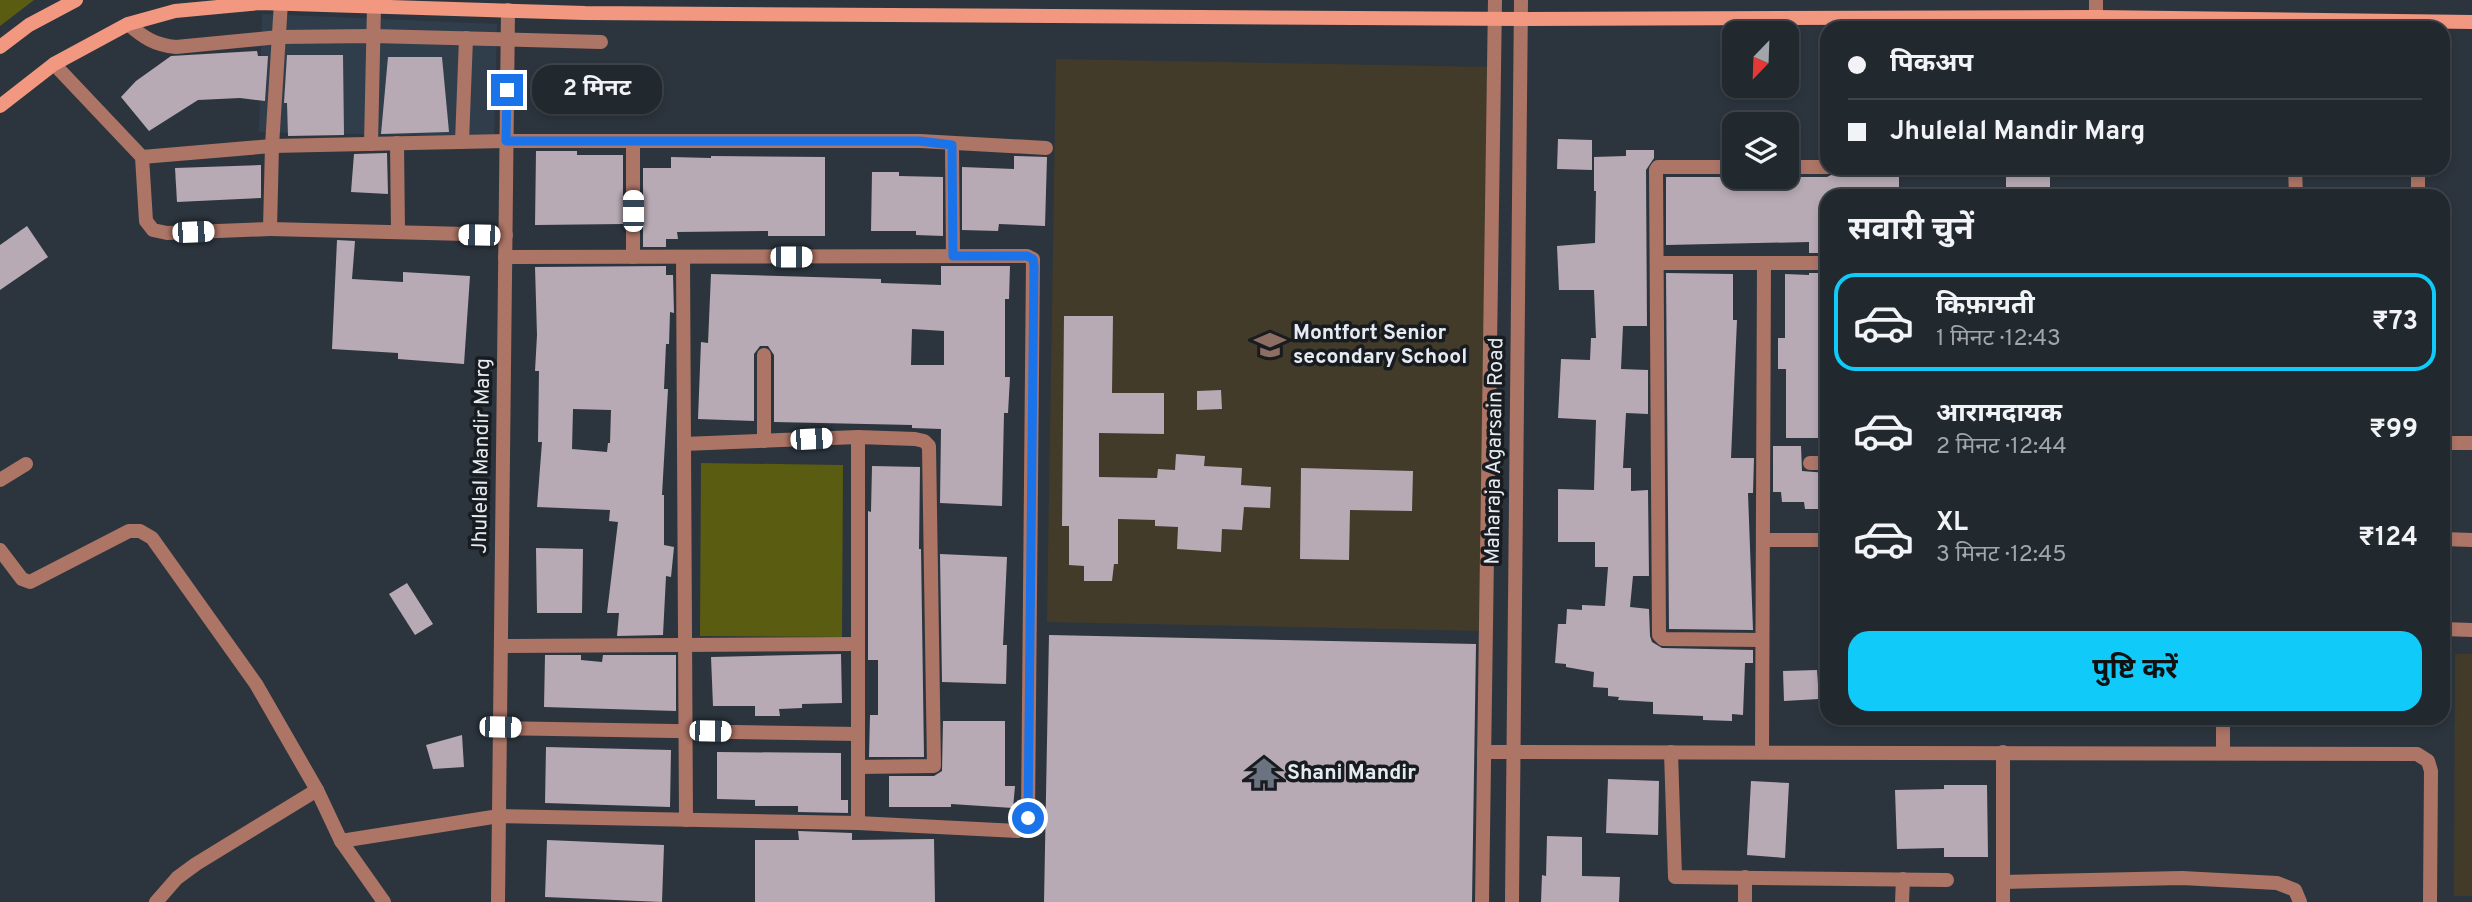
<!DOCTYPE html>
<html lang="hi">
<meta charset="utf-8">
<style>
:root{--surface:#21282e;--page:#293036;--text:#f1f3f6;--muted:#a2a6aa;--line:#3e444a;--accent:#10cafa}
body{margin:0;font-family:Overpass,"Noto Sans Devanagari",sans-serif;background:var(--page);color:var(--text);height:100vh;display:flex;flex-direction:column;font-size:26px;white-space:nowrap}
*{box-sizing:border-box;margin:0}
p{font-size:23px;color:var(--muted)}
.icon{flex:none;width:38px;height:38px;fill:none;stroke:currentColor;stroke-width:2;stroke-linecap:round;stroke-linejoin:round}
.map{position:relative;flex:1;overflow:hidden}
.side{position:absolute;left:1820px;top:189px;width:630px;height:536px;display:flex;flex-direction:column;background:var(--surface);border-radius:21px;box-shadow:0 4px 10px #0003,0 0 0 2px var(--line)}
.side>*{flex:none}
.banner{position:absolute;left:1820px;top:21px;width:630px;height:154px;border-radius:21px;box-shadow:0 4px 10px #0003,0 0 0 2px var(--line);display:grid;align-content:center;height:154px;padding:0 28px;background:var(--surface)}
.needle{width:46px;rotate:203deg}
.tools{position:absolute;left:1722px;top:21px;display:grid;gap:14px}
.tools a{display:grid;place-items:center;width:77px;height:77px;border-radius:14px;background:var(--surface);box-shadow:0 4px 10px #0003,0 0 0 2px var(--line);font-size:35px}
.end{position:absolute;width:32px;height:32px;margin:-16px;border:9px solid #1a73e8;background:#fff;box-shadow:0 0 0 4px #fff}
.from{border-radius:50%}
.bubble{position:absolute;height:49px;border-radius:21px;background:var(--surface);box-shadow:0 4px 10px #0003,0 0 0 2px var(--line);font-size:23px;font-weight:700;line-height:49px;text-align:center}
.car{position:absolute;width:21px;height:42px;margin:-21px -10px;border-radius:9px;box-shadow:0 0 5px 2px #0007;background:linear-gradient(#fff 24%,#345 0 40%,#fff 0 76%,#345 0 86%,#fff 0)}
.banner b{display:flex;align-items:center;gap:24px;height:66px;font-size:26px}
.banner b+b{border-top:2px solid var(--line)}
.banner i{width:18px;height:18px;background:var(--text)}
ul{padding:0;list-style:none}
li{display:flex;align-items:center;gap:21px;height:98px;margin:0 14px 10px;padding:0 14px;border:4px solid transparent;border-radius:21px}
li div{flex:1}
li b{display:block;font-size:26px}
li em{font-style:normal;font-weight:700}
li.selected{border-color:var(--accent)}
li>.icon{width:63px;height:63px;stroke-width:1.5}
h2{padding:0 28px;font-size:32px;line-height:84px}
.primary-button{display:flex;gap:14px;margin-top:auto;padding:14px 28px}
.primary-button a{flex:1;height:80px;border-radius:21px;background:var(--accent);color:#111;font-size:28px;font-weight:700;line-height:80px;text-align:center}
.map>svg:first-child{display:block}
.built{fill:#303e4c}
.education{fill:#423b2a}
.green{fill:#595c11}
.building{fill:#b7aab4;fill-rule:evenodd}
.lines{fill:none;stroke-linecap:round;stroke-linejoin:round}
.street{stroke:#ad7566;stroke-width:14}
.secondary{stroke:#f29880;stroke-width:14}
.route{stroke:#1a73e8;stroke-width:9}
.labels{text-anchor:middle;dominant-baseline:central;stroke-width:7;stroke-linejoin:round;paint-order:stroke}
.poi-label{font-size:21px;font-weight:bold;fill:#e5ebf1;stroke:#181c20;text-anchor:start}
.street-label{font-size:21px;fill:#e5ebf1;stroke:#181c20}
</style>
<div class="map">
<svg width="2472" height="902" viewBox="0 0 2472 902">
<rect width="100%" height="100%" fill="#2c353e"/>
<polygon class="built" points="262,14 497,24 494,137 259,132"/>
<g class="education">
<polygon points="1056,59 1494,67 1485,631 1047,622"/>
<polygon points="2455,654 2472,654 2472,896 2454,896"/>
</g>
<g class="green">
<polygon points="0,0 34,0 0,26"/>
<polygon points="701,463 843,465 842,637 700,636"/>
</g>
<g class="building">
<polygon points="257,51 258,56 268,56 265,101 240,98 198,100 149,131 121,97 136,81 171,56"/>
<polygon points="287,55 343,55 344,135 288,136 287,103 284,103"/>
<polygon points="388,57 442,57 449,132 381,134"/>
<polygon points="1558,139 1592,140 1592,170 1557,169"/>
<polygon points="1626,150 1654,150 1654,158 1646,170 1647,326 1623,326 1621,369 1648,370 1648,414 1626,413 1623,468 1631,468 1631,491 1648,490 1649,576 1633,576 1630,607 1649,609 1650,636 1652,642 1662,648 1753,650 1753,663 1745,663 1743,715 1732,714 1732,721 1703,720 1703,716 1653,714 1653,702 1618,700 1619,697 1608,696 1608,688 1593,687 1594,672 1566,667 1566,664 1555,663 1558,624 1566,624 1567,609 1582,610 1582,605 1605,606 1608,567 1595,567 1595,542 1558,542 1558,489 1594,490 1596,420 1558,418 1561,359 1590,360 1591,338 1596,338 1594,290 1559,290 1557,246 1595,243 1596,191 1594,191 1594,157 1626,156"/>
<polygon points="536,151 577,151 577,155 623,155 623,224 535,225"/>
<polygon points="387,153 388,194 351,192 354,154"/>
<polygon points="711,156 825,157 825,236 768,236 768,231 677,232 678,239 666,239 666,247 643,247 643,168 671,168 671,157 711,158"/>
<polygon points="1014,156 1047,157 1045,226 999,224 998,231 962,230 962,167 1014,169"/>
<polygon points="261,165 261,198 177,202 175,168"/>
<polygon points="1858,169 1899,170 1899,196 1827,196 1827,253 1809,253 1809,242 1666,245 1666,177 1827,177 1835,173 1858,173"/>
<polygon points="872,172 899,172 899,176 943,177 943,236 916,235 916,231 871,231"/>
<polygon points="2006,176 2050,177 2050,196 2006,196"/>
<polygon points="27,226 48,257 0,290 0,245"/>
<polygon points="337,240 355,241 352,279 403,282 403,272 470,276 464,364 398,359 398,353 332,349"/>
<path d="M 666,266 L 666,275 L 673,275 L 674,313 L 670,312 L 669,344 L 666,344 L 664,389 L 668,389 L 662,495 L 664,495 L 664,545 L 674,547 L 671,577 L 666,576 L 663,635 L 617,636 L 619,613 L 607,613 L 618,522 L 609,521 L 610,510 L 537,507 L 542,442 L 538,442 L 539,371 L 535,371 L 537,335 L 535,267 ZM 573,409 L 611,410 L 610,443 L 608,443 L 607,452 L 572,449 Z"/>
<path d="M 941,266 L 1010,266 L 1009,299 L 1005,299 L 1005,377 L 1010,377 L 1008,413 L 1004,413 L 1002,506 L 940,503 L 941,429 L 912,428 L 912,425 L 774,422 L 774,355 L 768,346 L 760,346 L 754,354 L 754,421 L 698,419 L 701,342 L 708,343 L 711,274 L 881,279 L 881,283 L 941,285 ZM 912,329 L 944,331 L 944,365 L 911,365 Z"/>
<polygon points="1666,273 1733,274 1733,320 1737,320 1731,458 1754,458 1753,493 1748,493 1753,630 1669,629"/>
<polygon points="1809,273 1827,273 1827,438 1786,438 1786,369 1778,369 1778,338 1785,338 1785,274 1809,275"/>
<polygon points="1064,316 1113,316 1112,393 1164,393 1164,434 1099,433 1099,477 1157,478 1158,469 1175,470 1176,454 1205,456 1204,466 1242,468 1241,485 1271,487 1270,508 1244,507 1242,530 1222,529 1221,552 1177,549 1178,527 1155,526 1155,520 1118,519 1118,564 1114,564 1112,581 1084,581 1084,566 1069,565 1069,526 1062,526"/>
<polygon points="1221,390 1222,409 1197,410 1197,391"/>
<polygon points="1773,446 1801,446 1802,471 1827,473 1827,509 1805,509 1804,502 1782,502 1781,492 1773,492"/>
<polygon points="872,466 920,467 919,549 921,549 924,757 869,757 870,715 878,715 878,660 868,660 868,511 871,512"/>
<polygon points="1301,468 1413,471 1412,511 1350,510 1349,560 1300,559"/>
<polygon points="536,548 583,549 582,613 537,613"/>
<polygon points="940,554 1007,557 1003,645 1007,645 1006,684 942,682"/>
<polygon points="407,583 433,624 415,635 389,594"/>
<polygon points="1049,635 1476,644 1472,902 1044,902"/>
<polygon points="841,654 842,703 802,704 802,708 779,709 780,716 755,716 755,706 713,706 711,657"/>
<polygon points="545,655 581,655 581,660 602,662 603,655 676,655 676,711 544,707"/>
<polygon points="1817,670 1819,699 1784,701 1783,671"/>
<polygon points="943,721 1005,721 1005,786 1015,786 1013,808 951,804 951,807 889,807 889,776 934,776 942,771"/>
<polygon points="462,735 464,767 433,769 426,745"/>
<polygon points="546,747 671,750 670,807 545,803"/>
<polygon points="717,752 841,753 841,800 848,800 848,813 798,812 798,806 755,806 755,800 717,799"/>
<polygon points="1608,779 1659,781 1658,835 1606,833"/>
<polygon points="1751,781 1789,783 1785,858 1747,855"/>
<polygon points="1944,785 1987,785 1988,857 1944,857 1944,848 1897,849 1895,790 1944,789"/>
<polygon points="798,831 852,833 852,840 934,839 935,902 755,902 755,840 799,840"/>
<polygon points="1547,836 1582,837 1582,876 1620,877 1619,902 1541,902 1542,875 1546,876"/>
<polygon points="547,840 664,845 662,902 545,897"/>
</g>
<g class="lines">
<g class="street">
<polyline points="281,2 272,146 270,229 506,235"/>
<polyline points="2096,17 2096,0"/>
<path d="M 128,24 C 144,38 155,45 176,47 L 279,37 L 373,36 L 601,42"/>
<polyline points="54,64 142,157"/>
<polyline points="633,141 633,257"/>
<polyline points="462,142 466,38"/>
<polyline points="397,143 398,232"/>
<polyline points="371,144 374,6"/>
<polyline points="952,144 953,256"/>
<polyline points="1734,167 1658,167 1656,170 1659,635 1663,639 1762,640"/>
<polyline points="1787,167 1827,167"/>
<polyline points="2295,168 2296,196"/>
<polyline points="2418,196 2418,168"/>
<polyline points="270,229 167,233 153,230 146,221 142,157 272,146 506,141 920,141 1046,148"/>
<polyline points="683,258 686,820"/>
<polyline points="1657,263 1827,263"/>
<polyline points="858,437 858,823"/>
<polyline points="764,441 764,355"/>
<polyline points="2443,443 2472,443"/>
<polyline points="684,444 858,437 915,439 924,441 929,446 934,766 858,767"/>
<polyline points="1810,463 1827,463"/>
<polyline points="0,480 26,464"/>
<polyline points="2443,539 2472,540"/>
<polyline points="1764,540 1827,540"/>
<polyline points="0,550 22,579 30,582 129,531 140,531 152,538 256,684 317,790 341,841 384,902"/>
<polyline points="2443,629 2472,630"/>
<polyline points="501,646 858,644"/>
<polyline points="500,728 858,734"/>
<polyline points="1484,752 2417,754 2428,761 2431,771 2430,902"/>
<polyline points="1671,752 1675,877 1947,880"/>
<polyline points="1762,752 1764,263"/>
<polyline points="2223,753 2223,718"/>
<polyline points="341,841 499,816 858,823 1018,831 1025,825 1028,818 1033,259 1027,256 505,257"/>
<polyline points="1745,877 1745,902"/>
<polyline points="2003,882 2182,878 2277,883 2295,890 2300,902"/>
<polyline points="156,902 177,878 196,864 317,790"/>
<polyline points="498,902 508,10"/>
<polyline points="1482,902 1495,0"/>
<polyline points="1512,902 1521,0"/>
<polyline points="1902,902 1903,879"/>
<polyline points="2003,902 2003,752"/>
</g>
<g class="secondary">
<polyline points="0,47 29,25 76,0"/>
<polyline points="0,106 54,64 128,24 175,11 260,3 585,13 1521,19 2096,17 2472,22"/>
</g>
</g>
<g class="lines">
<polyline class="route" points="507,90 506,141 920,141 952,145 953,256 1027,256 1033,259 1034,266 1028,818"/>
</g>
<defs>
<symbol id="school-bare" viewBox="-9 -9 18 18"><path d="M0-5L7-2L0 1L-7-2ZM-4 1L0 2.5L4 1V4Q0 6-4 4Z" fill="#8d6e63" stroke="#181c20" stroke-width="2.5" paint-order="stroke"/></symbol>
<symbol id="temple-bare" viewBox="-9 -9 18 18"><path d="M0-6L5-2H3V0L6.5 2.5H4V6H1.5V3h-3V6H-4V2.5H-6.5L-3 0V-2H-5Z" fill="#6b7280" stroke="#181c20" stroke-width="2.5" paint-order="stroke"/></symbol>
</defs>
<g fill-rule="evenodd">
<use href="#school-bare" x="1248" y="323" width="44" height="44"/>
<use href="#temple-bare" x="1242" y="751" width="44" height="44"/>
</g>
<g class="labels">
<g class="poi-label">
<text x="1293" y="333">Montfort Senior<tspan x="1293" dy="24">secondary School</tspan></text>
<text x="1287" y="773">Shani Mandir</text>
</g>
<g class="street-label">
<text transform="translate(1495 451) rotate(-89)">Maharaja Agarsain Road</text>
<text transform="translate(482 456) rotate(-89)">Jhulelal Mandir Marg</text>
</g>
</g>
</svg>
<div class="tools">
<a><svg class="needle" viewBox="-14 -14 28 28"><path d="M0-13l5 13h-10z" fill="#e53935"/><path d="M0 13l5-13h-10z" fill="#a2a6aa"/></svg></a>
<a><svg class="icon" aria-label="layers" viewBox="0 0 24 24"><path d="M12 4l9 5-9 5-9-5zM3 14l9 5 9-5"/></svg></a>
</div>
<i class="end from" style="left:1028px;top:818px"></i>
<i class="end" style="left:507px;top:90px"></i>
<div class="bubble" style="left:532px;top:65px;width:130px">2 मिनट</div>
<i class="car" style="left:633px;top:211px;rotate:0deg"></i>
<i class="car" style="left:193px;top:232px;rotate:88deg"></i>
<i class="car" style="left:479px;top:235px;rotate:271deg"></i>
<i class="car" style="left:791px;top:257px;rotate:90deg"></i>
<i class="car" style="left:811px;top:439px;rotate:87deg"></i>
<i class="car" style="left:500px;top:727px;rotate:91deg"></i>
<i class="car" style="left:710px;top:731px;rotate:91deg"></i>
<div class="banner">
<b><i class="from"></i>पिकअप</b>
<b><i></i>Jhulelal Mandir Marg</b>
</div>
<section class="side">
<h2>सवारी चुनें</h2>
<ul>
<li class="selected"><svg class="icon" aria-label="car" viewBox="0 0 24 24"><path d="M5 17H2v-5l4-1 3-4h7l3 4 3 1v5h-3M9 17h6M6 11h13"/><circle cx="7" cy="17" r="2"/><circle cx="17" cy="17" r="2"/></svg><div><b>किफ़ायती</b><p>1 मिनट · 12:43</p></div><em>₹73</em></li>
<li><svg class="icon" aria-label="car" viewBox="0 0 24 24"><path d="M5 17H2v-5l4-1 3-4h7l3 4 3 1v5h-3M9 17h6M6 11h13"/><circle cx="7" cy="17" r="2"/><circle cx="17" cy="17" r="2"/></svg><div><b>आरामदायक</b><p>2 मिनट · 12:44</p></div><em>₹99</em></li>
<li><svg class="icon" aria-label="car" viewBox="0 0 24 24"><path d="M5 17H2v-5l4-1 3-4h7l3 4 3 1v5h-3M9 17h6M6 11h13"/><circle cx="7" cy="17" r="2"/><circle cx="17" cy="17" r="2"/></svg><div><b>XL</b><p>3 मिनट · 12:45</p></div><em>₹124</em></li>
</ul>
<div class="primary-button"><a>पुष्टि करें</a></div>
</section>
</div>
